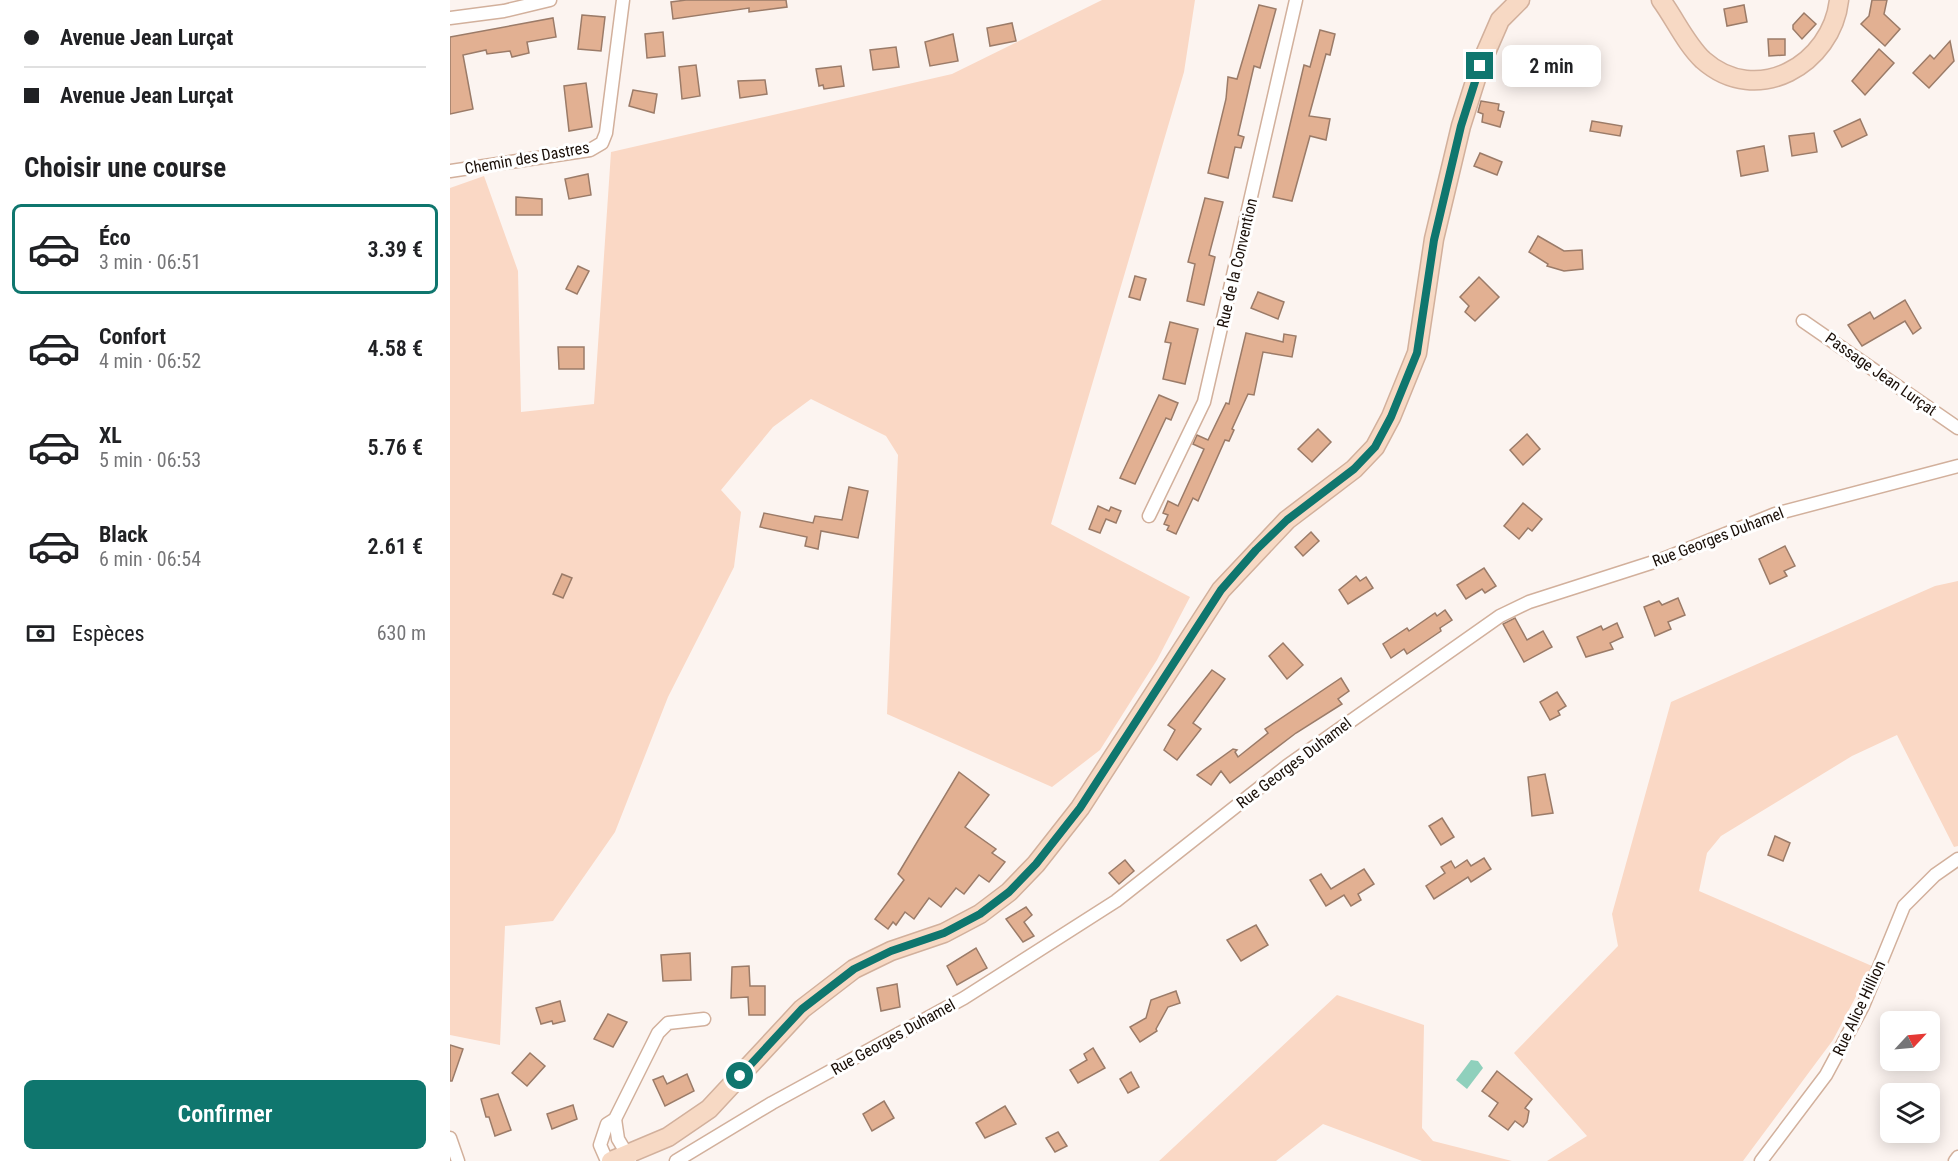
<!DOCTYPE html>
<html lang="fr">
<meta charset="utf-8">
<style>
:root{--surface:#fff;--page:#f2f2f2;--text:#202124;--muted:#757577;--line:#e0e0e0;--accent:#0f766e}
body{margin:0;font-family:"Roboto Condensed",sans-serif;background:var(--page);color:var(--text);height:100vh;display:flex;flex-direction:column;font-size:22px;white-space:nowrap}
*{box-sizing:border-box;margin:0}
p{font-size:20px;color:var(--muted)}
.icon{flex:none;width:33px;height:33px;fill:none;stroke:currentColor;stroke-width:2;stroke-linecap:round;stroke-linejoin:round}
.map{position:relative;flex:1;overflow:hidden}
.panel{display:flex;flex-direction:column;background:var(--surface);width:450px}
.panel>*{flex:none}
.guide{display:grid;align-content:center;height:132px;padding:0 24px;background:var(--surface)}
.needle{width:39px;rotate:64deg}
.fabs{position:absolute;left:1430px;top:1011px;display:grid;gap:12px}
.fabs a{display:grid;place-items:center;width:60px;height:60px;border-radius:9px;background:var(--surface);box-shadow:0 3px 15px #0003;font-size:30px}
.end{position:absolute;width:27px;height:27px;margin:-14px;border:8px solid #0f766e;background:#fff;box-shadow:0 0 0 3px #fff}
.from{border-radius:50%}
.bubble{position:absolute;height:42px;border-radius:9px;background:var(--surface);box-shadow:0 3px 15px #0003;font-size:20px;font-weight:600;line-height:42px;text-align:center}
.guide b{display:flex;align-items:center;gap:21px;height:57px;font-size:22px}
.guide b+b{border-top:2px solid var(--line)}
.guide i{width:15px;height:15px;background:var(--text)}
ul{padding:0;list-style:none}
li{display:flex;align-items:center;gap:18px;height:90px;margin:0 12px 9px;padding:0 12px;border:3px solid transparent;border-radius:9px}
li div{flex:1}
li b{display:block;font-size:22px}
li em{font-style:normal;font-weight:600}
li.active{border-color:var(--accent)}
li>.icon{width:54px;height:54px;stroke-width:1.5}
h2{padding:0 24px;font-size:27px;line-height:72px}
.pay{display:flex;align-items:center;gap:15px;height:66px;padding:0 24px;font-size:22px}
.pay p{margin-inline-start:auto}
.action{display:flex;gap:12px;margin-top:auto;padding:12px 24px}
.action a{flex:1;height:69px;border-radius:9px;background:var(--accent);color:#fff;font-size:24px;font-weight:600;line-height:69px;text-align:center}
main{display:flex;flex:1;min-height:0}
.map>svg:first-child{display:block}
.green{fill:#fad8c5}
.water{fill:#8fd0bc}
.building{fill:#e2b092;stroke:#9b7b68;stroke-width:1.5}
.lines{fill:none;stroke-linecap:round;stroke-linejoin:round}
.minor-casing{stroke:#d2b09c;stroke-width:15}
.secondary-casing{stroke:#d2b09c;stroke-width:21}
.minor{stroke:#fff;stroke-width:12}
.secondary{stroke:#f7d9c4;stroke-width:18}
.route{stroke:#0f766e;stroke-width:8}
.labels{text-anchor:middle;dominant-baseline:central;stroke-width:6;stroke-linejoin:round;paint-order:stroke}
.street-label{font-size:16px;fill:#190e07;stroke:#fff}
</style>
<main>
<section class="panel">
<div class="guide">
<b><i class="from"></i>Avenue Jean Lurçat</b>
<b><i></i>Avenue Jean Lurçat</b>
</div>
<h2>Choisir une course</h2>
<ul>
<li class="active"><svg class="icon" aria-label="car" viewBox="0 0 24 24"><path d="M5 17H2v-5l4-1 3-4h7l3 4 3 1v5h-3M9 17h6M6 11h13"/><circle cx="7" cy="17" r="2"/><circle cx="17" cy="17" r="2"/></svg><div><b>Éco</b><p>3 min · 06:51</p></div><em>3.39 €</em></li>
<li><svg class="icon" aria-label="car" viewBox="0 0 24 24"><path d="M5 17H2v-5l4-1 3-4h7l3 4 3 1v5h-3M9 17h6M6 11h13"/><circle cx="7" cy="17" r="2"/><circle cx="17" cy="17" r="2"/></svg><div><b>Confort</b><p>4 min · 06:52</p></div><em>4.58 €</em></li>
<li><svg class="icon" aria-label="car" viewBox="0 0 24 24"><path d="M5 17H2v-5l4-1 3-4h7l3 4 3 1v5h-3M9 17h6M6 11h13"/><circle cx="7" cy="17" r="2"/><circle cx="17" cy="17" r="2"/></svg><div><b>XL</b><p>5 min · 06:53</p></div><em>5.76 €</em></li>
<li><svg class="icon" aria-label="car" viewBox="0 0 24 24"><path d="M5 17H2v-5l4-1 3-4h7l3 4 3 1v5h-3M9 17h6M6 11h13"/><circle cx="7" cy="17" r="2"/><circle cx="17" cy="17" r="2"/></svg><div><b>Black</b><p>6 min · 06:54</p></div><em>2.61 €</em></li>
</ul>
<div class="pay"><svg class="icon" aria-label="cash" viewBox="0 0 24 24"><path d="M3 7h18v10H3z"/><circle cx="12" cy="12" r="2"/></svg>Espèces<p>630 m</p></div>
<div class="action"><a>Confirmer</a></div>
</section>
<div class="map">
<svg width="1508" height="1161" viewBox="0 0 1508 1161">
<rect width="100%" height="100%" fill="#fcf4f0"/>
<g class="green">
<polygon points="652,0 745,0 734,72 601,524 740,597 707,660 650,750 602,787 437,714 448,455 436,436 361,399 323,427 271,490 291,512 284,567 218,697 165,832 103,921 55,926 50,1045 0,1035 0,188 34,176 68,271 71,412 144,404 161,152 502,74"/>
<polygon points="1508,581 1508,846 1504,847 1447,735 1402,756 1271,836 1257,853 1249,891 1422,966 1383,1040 1293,1161 1097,1161 1137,1136 1064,1053 1168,946 1162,914 1221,702 1485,586"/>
<polygon points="887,995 974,1025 972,1128 983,1141 1062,1161 972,1161 873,1124 826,1161 709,1161"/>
</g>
<polygon class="water" points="1021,1060 1028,1061 1033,1068 1017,1089 1006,1080"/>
<g class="building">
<polygon points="236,0 336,0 337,7 299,12 299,8 223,19 221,2"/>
<polygon points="1422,0 1437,0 1434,14 1450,29 1435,46 1411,24 1419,16"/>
<polygon points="809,5 826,9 810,68 804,66 788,135 794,137 791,148 785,147 778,178 758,173 776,99 778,77 787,79"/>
<polygon points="1294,5 1297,22 1277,26 1274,9"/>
<polygon points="1354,13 1366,24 1352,39 1343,29 1343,25"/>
<polygon points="132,15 155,17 151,51 128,49"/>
<polygon points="103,18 106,37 77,42 79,53 62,57 60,51 37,54 36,50 13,55 23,109 0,114 0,37"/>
<polygon points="562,23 566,41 540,46 537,28"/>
<polygon points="870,30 885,34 880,55 876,54 859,116 880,119 876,140 860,136 842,201 823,197 854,65 860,67"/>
<polygon points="213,32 215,56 197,58 195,34"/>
<polygon points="503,34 508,61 480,66 475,42"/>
<polygon points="1318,39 1335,39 1335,55 1319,56"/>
<polygon points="1500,41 1504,61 1479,88 1463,73 1480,55 1484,59"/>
<polygon points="446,47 449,67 423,70 420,50"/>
<polygon points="1429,49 1444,63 1415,95 1402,81"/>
<polygon points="246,65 250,96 232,99 229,67"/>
<polygon points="391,66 394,86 374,89 373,85 369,86 366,69"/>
<polygon points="1120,68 1122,85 1102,86 1101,80 1076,82 1075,70"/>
<polygon points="315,80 317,94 290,98 288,81"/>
<polygon points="136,83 142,127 119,131 114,86"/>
<polygon points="183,90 207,94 204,113 179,106"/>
<polygon points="1031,101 1049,104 1048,110 1054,112 1050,127 1032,122 1033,114 1028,112"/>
<polygon points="1410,119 1417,135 1392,147 1384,131"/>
<polygon points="1142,121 1172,126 1170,136 1140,131"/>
<polygon points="1364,133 1367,152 1342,156 1339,136"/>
<polygon points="1314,146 1318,171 1291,176 1287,151"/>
<polygon points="1030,153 1052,162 1047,175 1024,166"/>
<polygon points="138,174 141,195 119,199 115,179"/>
<polygon points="66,197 92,199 92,215 66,215"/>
<polygon points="755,198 773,202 759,255 765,257 754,305 737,301 745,264 738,262"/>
<polygon points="1088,236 1114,251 1132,250 1133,269 1114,271 1097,266 1098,264 1079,252"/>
<polygon points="128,266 139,271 127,294 116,289"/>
<polygon points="685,276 696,279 690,300 679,297"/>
<polygon points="1029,277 1049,297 1025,321 1015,312 1019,306 1010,297"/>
<polygon points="808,292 834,302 828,319 801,308"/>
<polygon points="1455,300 1471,328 1463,334 1455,321 1412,346 1398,325 1420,312 1424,319"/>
<polygon points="720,322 748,329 735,384 713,379 721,343 715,342"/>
<polygon points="796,333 833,342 834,334 846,336 842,357 813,352 804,395 798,394 782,429 784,430 779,441 775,440 748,501 743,498 726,534 717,530 719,526 714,524 718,515 713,513 718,501 728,506 754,449 743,444 747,435 758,440 776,403 779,404"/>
<polygon points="108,347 134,347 134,369 109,369"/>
<polygon points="709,395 728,403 721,420 716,418 685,484 670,478"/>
<polygon points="868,429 881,442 862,462 848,449"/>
<polygon points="1077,434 1090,449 1073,465 1060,450"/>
<polygon points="399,487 418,491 408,538 371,531 368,549 355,546 357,537 310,527 314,513 363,523 365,516 392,520"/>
<polygon points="1073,503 1092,519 1082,531 1078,528 1069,539 1054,526"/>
<polygon points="648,506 659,511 661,507 671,511 666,523 656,519 650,533 639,529"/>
<polygon points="861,532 869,541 853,556 845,547"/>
<polygon points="1335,546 1345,566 1334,571 1337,576 1320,584 1309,559"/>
<polygon points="1034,568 1046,586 1035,593 1032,589 1016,599 1007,585"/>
<polygon points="112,574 122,578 113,598 103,594"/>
<polygon points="906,576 910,581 916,577 923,588 898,604 889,590"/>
<polygon points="1228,598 1235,615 1218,622 1221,629 1205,636 1194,607 1209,601 1212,605"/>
<polygon points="995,610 1002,620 990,628 991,631 957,654 954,649 941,658 933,644 957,628 959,631 985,613 987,616"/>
<polygon points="1065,618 1077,640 1093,631 1102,647 1074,662 1053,624"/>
<polygon points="1167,623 1173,637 1160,643 1163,649 1136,657 1127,637 1151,626 1153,630"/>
<polygon points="833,643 853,665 837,679 819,656"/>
<polygon points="762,670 775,679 743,723 751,729 727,760 714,750 725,730 718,725"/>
<polygon points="891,678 899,691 888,699 892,704 846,733 780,783 771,771 761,785 747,775 783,749 787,750 785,752 788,757 818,733 815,729"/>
<polygon points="1107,692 1116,706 1108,711 1110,715 1100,720 1090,702"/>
<polygon points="509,772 539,795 515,827 546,849 542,853 555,862 539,882 529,875 514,894 506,888 491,907 479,898 464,919 455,912 446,925 443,922 438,929 425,919 454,880 448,874"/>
<polygon points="1095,774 1103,813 1082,816 1078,777"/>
<polygon points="992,818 1004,837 991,845 979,826"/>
<polygon points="1325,836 1340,843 1333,861 1318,855"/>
<polygon points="1034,858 1041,869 1021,882 1018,877 984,899 976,886 995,873 991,867 1001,861 1005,868 1017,860 1021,866"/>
<polygon points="675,860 684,871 669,884 659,873"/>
<polygon points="914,869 924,884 908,894 911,900 901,906 894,895 876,906 860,880 871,874 881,889"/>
<polygon points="576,907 582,915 574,922 584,936 573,942 556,919"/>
<polygon points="806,925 818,945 791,961 777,940"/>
<polygon points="526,948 537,968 507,985 497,966"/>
<polygon points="240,953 241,980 213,981 211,955"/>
<polygon points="299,966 300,986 315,986 315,1015 299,1015 298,997 281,998 282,967"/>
<polygon points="447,984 450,1007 431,1011 427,988"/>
<polygon points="726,991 730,1003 718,1007 706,1029 707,1031 690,1042 680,1027 696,1018 701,1000"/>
<polygon points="110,1001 115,1021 103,1024 102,1021 91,1024 86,1008"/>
<polygon points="158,1014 177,1022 163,1047 144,1039"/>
<polygon points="0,1045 13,1049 2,1081 0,1081"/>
<polygon points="643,1048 655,1068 628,1083 620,1070 637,1060 634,1054"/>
<polygon points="80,1053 95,1066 77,1086 62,1073"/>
<polygon points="1047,1071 1082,1099 1075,1108 1079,1111 1077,1122 1073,1127 1065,1121 1058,1130 1039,1116 1048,1103 1032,1091"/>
<polygon points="681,1072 689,1087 678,1093 670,1079"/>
<polygon points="237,1074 244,1091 215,1106 203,1080 213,1076 217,1084"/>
<polygon points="48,1094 61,1130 45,1136 39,1117 36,1117 31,1099"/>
<polygon points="434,1101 444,1118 422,1131 413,1114"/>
<polygon points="123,1105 127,1119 102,1129 97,1114"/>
<polygon points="555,1106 566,1124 535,1138 526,1123"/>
<polygon points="608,1132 617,1146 605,1152 596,1138"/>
</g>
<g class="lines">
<defs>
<g id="minor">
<polyline points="0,18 54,11 100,0"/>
<polyline points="0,171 140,150 152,143 156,133 173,0"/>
<polyline points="1353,321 1508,428"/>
<polyline points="699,516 754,402 846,0"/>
<polyline points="165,1119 168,1139 180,1159"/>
<polyline points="0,1138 8,1161"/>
<polyline points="157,1161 150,1145 157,1124 165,1119 208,1033 218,1023 254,1019"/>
<polyline points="226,1161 322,1103 514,998 666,901 837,766 1050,616 1079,602 1213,559 1325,514 1508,466"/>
<polyline points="1311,1161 1376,1075 1413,1006 1454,906 1485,875 1508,859"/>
<polyline points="1505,1161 1508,1157"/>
</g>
<g id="secondary">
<path d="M 1211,0 C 1225,19 1236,44 1253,60 C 1307,108 1382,64 1389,0"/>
<polyline points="161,1161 218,1137 259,1109 352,1009 404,969 441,951 494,933 530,914 559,892 586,864 630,808 771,590 837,520 904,469 925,447 941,417 967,353 984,239 1011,126 1030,66 1050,20 1070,0"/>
</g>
</defs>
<use href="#minor" class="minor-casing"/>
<use href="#secondary" class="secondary-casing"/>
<use href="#minor" class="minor"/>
<use href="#secondary" class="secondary"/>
</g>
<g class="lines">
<polyline class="route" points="290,1076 352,1009 404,969 441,951 494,933 530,914 559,892 586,864 630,808 771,590 806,550 837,520 904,469 925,447 941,417 967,353 984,240 1011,126 1030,66"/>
</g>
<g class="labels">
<g class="street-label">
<text transform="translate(77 158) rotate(-10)">Chemin des Dastres</text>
<text transform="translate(787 263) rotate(-77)">Rue de la Convention</text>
<text transform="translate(1431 374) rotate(35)">Passage Jean Lurçat</text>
<text transform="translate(1268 537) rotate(-21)">Rue Georges Duhamel</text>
<text transform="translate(844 763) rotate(-37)">Rue Georges Duhamel</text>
<text transform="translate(1409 1008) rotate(-65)">Rue Alice Hillion</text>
<text transform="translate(443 1037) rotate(-29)">Rue Georges Duhamel</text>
</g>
</g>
</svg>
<div class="fabs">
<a><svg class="needle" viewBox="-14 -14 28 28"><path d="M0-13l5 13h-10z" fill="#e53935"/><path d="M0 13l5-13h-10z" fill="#757577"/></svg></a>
<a><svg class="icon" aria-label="layers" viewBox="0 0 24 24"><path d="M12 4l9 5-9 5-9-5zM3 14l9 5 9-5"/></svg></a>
</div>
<i class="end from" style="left:290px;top:1076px"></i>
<i class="end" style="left:1030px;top:66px"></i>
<div class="bubble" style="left:1052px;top:45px;width:99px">2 min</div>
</div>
</main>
